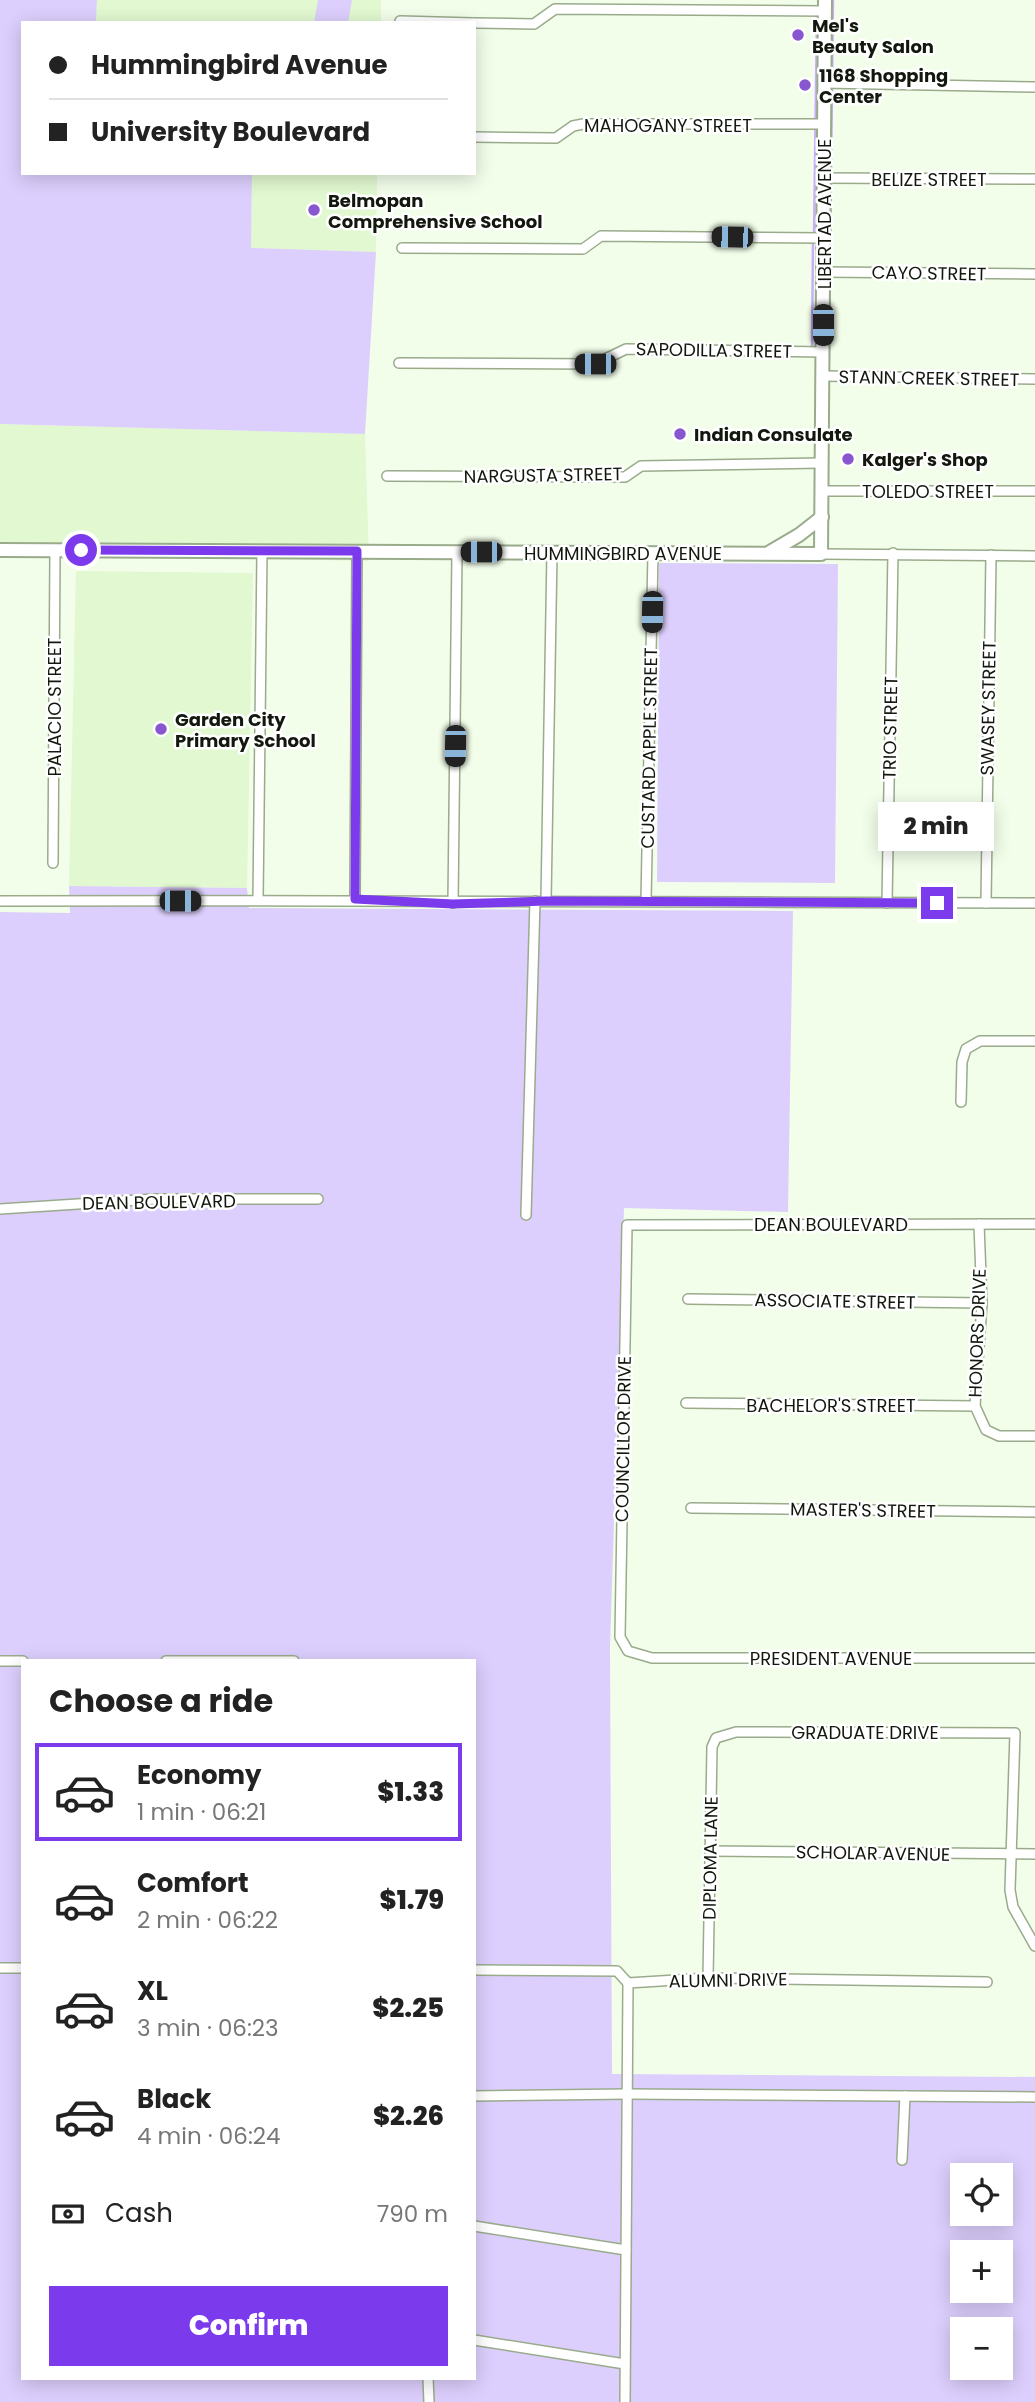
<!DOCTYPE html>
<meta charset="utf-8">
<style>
:root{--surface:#fff;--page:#f6f6f6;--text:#222;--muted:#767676;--line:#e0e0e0;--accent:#7c3aed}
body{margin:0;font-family:Poppins,sans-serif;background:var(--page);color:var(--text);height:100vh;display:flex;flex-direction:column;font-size:26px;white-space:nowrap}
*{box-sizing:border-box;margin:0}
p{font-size:23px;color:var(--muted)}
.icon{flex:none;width:38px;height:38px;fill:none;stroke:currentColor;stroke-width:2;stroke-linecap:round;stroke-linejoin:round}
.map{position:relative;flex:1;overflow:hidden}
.details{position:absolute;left:21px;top:1659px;width:455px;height:721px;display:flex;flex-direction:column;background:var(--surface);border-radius:0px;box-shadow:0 4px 18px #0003}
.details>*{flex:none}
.hud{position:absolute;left:21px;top:21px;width:455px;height:154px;border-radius:0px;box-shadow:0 4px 18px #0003;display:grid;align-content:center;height:154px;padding:0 28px;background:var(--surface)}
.controls{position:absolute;left:950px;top:2163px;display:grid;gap:14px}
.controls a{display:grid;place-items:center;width:63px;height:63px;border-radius:0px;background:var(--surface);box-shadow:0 4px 18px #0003;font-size:35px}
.end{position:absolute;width:32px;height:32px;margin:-16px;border:9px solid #7c3aed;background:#fff;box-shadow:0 0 0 4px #fff}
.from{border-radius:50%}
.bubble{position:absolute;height:49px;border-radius:0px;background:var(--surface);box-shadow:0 4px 18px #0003;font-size:23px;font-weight:800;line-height:49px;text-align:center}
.car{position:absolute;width:21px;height:42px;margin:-21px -10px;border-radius:9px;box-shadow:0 0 5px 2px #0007;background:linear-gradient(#222 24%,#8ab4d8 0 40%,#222 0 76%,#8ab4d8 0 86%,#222 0)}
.hud b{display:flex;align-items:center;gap:24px;height:66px;font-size:26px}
.hud b+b{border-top:2px solid var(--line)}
.hud i{width:18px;height:18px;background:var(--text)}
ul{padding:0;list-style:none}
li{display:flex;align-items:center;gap:21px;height:98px;margin:0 14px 10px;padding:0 14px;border:4px solid transparent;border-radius:0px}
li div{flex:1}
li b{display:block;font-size:26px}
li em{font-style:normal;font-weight:800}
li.selected{border-color:var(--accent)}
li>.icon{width:63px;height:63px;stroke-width:1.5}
h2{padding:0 28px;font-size:32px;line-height:84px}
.pay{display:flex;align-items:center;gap:18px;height:77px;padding:0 28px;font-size:26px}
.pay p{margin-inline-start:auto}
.cta{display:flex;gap:14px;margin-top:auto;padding:14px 28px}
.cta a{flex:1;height:80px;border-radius:0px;background:var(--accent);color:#fff;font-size:28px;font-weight:800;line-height:80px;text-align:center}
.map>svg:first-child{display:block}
.built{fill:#e1f8d0}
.green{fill:#ddcffd;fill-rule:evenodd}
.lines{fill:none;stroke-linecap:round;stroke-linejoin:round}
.stream{stroke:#c8affa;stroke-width:2.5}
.street-casing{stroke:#9aab8c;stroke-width:12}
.secondary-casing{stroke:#9aab8c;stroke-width:16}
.street{stroke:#fff;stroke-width:9}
.secondary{stroke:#fff;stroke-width:12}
.route{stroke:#7c3aed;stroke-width:9}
.poi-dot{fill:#8856cf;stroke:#fff;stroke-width:2.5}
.labels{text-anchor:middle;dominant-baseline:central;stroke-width:5;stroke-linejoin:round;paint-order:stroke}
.poi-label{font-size:18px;font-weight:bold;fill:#12180d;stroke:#fff;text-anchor:start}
.street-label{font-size:18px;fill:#12180d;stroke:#fff}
</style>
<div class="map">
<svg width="1035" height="2402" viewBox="0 0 1035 2402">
<rect width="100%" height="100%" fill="#f2feea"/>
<g class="built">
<polygon points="97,0 381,0 381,23 96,23"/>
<polygon points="252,173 377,173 376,252 251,248"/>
<polygon points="0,424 365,434 369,561 0,554"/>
<polygon points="76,571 253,573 247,888 69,886"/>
</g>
<g class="green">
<polygon points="0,0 97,0 96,23 23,23 23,173 252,173 251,248 376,252 365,434 0,424"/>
<polygon points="318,0 352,0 348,23 314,23"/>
<polygon points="659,563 838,564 835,883 657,882"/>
<path d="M 69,886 L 247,888 L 249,908 L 793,911 L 788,1212 L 624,1208 L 610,1648 L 612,2074 L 1035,2077 L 1035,2402 L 0,2402 L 0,912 L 70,913 ZM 23,1661 L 474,1661 L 474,2378 L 23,2378 ZM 962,2175 L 1001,2175 L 1001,2214 L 962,2214 ZM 962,2252 L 1001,2252 L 1001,2291 L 962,2291 ZM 962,2329 L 1001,2329 L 1001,2368 L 962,2368 Z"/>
</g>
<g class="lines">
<g class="stream">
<polyline points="832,81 833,0"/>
<polyline points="831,175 832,87"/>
<polyline points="814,235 817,14"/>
<polyline points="812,350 813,241"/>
<polyline points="829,361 831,182"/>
</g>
<defs>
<g id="street">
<polyline points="400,21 473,23"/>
<polyline points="474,23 534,24 555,9 825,11"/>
<polyline points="824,83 1035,87"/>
<polyline points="474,137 556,138 573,126 583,124 824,124"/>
<polyline points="824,178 1035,179"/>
<polyline points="402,248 583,249 601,236 823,238"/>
<polyline points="823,272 1035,274"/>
<polyline points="399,363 595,364 626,349 823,352"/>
<polyline points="823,376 1035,379"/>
<polyline points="387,476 625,477 641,466 822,463"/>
<polyline points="822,491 1035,491"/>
<polyline points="821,554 1035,556"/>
<polyline points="53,863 55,550"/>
<polyline points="355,899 357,551"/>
<polyline points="258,900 262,551"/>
<path d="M 0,901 C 345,900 690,902 1035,903"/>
<polyline points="546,901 552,552"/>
<polyline points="646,901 653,553"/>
<polyline points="453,903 457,552"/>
<polyline points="887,903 893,553"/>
<polyline points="986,903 991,555"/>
<polyline points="961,1102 962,1062 966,1049 980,1041 1035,1041"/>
<polyline points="0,1209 155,1199 318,1199"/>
<polyline points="526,1215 535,901"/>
<polyline points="979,1224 982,1303 975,1406 986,1430 999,1436 1035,1436"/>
<polyline points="1035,1224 627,1225 620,1637 628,1651 652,1658 1035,1658"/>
<polyline points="688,1299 982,1303"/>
<polyline points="686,1403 975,1406"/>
<polyline points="691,1508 1035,1512"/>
<polyline points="0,1661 23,1661"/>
<polyline points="166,1661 294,1661"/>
<polyline points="711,1851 1035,1854"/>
<polyline points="0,1968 23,1968"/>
<polyline points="474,1970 617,1971 628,1983"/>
<polyline points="708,1978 712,1747 716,1738 736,1732 1015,1733 1010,1890 1013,1907 1035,1946"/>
<polyline points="628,1983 708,1978 987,1982"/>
<polyline points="474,2096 627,2094 1035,2097"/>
<polyline points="902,2160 905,2096"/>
<polyline points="474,2226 626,2250"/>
<polyline points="474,2340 625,2364"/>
<polyline points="428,2378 429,2402"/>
<polyline points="625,2402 628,1983"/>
</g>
<g id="secondary">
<polyline points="0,550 821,554 825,0"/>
<polyline points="770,552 799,535 822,517"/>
</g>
</defs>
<use href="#street" class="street-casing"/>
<use href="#secondary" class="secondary-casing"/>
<use href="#street" class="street"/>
<use href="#secondary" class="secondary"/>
</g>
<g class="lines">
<polyline class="route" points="81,550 357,551 355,899 453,904 546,901 937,903"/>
</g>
<g class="poi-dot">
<circle cx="798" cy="35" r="7"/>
<circle cx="805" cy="85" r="7"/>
<circle cx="314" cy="210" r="7"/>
<circle cx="680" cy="434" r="7"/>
<circle cx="848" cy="459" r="7"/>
<circle cx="161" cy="729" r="7"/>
</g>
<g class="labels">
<g class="poi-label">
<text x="812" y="25">Mel's<tspan x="812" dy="21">Beauty Salon</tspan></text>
<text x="819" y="75">1168 Shopping<tspan x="819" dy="21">Center</tspan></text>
<text x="328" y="200">Belmopan<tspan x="328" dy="21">Comprehensive School</tspan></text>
<text x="694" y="434">Indian Consulate</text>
<text x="862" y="459">Kalger's Shop</text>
<text x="175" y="719">Garden City<tspan x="175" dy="21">Primary School</tspan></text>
</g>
<g class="street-label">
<text x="668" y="125">MAHOGANY STREET</text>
<text x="929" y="179">BELIZE STREET</text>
<text transform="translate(824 214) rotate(-90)">LIBERTAD AVENUE</text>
<text transform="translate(929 273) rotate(1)">CAYO STREET</text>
<text transform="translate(714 350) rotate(1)">SAPODILLA STREET</text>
<text transform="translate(929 378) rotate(1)">STANN CREEK STREET</text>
<text transform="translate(543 475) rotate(-1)">NARGUSTA STREET</text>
<text x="928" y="491">TOLEDO STREET</text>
<text x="623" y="553">HUMMINGBIRD AVENUE</text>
<text transform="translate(54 707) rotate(-90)">PALACIO STREET</text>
<text transform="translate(988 708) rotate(-89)">SWASEY STREET</text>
<text transform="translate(890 728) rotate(-89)">TRIO STREET</text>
<text transform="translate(649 748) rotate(-89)">CUSTARD APPLE STREET</text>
<text transform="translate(159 1202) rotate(-1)">DEAN BOULEVARD</text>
<text x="831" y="1224">DEAN BOULEVARD</text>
<text transform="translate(835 1301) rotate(1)">ASSOCIATE STREET</text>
<text transform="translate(977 1333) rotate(-88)">HONORS DRIVE</text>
<text x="831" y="1405">BACHELOR'S STREET</text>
<text transform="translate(623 1439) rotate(-89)">COUNCILLOR DRIVE</text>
<text transform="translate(863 1510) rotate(1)">MASTER'S STREET</text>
<text x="831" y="1658">PRESIDENT AVENUE</text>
<text x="865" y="1732">GRADUATE DRIVE</text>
<text transform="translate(873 1853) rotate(1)">SCHOLAR AVENUE</text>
<text transform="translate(710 1858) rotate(-89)">DIPLOMA LANE</text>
<text transform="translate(728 1980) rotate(-1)">ALUMNI DRIVE</text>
</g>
</g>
</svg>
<div class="controls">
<a><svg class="icon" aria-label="locate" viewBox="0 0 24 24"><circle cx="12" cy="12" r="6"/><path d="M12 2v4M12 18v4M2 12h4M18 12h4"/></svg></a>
<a>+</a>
<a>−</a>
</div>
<i class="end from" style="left:81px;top:550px"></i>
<i class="end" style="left:937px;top:903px"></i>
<div class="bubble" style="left:878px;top:802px;width:116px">2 min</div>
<i class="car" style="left:732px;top:237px;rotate:271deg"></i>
<i class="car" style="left:823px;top:325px;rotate:180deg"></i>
<i class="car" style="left:595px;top:364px;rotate:270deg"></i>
<i class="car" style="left:481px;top:552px;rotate:270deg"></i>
<i class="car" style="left:652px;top:612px;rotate:181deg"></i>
<i class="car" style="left:455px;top:746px;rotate:181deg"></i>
<i class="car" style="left:180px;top:901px;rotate:90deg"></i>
<div class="hud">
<b><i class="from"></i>Hummingbird Avenue</b>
<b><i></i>University Boulevard</b>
</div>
<section class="details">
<h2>Choose a ride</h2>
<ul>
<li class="selected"><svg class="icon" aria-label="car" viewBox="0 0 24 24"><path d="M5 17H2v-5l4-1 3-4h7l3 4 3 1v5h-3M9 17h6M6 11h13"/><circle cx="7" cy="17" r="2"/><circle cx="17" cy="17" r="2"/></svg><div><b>Economy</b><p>1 min · 06:21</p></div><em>$1.33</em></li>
<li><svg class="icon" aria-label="car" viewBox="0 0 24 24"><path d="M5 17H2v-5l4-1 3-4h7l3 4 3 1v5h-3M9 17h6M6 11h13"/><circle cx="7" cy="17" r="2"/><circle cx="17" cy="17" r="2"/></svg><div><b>Comfort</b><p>2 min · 06:22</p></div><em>$1.79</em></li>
<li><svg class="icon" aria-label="car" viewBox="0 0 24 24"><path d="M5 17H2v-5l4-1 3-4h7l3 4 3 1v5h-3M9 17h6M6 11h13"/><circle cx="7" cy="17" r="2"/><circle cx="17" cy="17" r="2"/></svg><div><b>XL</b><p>3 min · 06:23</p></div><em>$2.25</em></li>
<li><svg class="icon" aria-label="car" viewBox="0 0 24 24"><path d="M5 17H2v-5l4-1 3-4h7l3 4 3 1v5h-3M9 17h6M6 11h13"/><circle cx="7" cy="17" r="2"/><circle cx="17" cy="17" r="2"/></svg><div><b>Black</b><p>4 min · 06:24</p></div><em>$2.26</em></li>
</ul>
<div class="pay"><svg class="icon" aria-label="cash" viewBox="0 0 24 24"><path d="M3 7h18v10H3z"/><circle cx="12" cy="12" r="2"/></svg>Cash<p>790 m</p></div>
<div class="cta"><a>Confirm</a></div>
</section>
</div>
